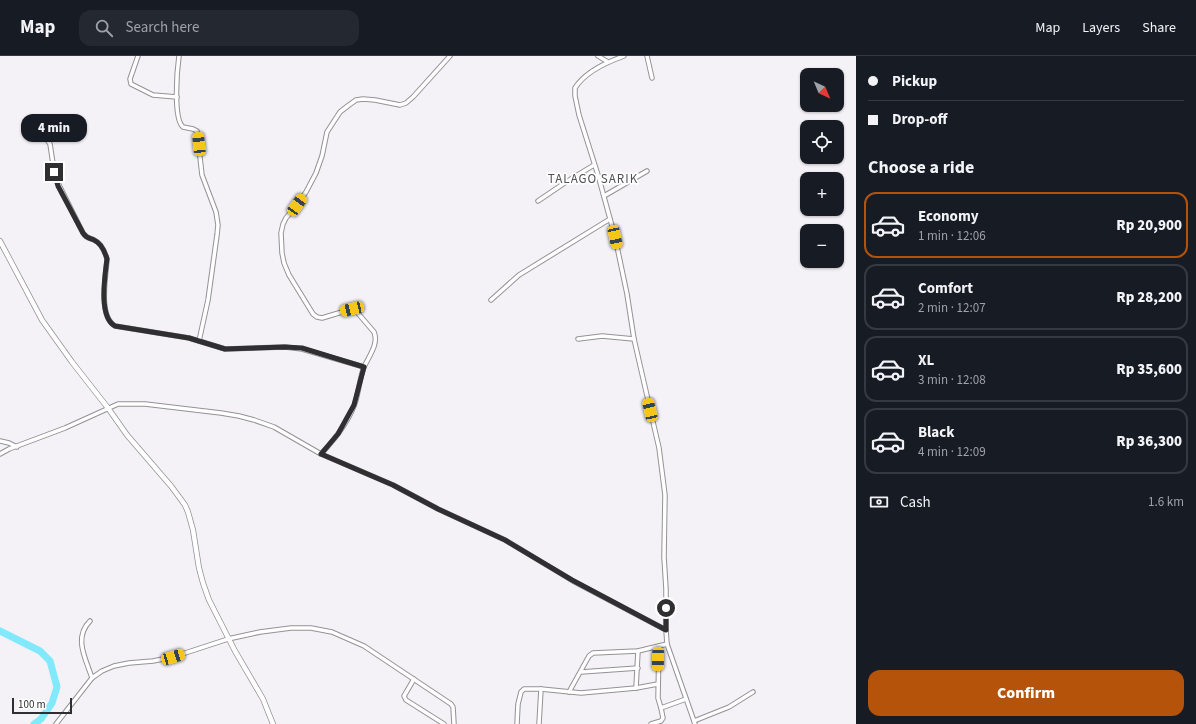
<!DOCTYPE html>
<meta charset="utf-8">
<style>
:root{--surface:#171b24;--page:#242831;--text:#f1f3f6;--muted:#9ea1a6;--line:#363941;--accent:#b45309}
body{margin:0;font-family:"Source Sans 3",sans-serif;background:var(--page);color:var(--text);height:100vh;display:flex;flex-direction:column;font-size:15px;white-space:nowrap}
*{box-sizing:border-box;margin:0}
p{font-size:13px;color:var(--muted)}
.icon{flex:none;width:22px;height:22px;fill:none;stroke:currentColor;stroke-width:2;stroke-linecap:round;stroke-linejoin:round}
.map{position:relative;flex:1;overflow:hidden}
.side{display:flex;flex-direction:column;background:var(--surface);width:340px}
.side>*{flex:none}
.top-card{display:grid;align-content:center;height:88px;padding:0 12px;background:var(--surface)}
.needle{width:26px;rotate:136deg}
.fabs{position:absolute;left:800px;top:12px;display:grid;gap:8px}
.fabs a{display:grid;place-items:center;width:44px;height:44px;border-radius:8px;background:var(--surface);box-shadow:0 1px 3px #0004;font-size:20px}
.scale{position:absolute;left:12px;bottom:10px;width:60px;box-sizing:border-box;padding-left:4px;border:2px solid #2f2e30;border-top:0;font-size:11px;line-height:14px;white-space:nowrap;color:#2f2e30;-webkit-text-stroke:3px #fff;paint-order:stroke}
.end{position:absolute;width:18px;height:18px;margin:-9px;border:5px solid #2f2e30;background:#fff;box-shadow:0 0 0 2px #fff}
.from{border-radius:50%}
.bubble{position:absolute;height:28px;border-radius:12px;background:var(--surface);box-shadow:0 1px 3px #0004;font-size:13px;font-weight:800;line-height:28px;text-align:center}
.car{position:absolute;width:12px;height:24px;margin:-12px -6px;border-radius:5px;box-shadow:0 0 3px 1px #0007;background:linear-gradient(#f5c518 24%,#345 0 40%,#f5c518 0 76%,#345 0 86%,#f5c518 0)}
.top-card b{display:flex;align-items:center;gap:14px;height:38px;font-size:15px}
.top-card b+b{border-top:1px solid var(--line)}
.top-card i{width:10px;height:10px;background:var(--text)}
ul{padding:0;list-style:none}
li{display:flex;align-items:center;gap:12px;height:66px;margin:0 8px 6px;padding:0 4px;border:2px solid var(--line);border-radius:12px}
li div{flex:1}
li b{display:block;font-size:15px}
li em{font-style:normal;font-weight:800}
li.current{border-color:var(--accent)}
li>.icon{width:36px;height:36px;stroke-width:1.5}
h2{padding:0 12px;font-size:18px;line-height:48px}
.pay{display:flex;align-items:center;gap:10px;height:44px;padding:0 12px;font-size:15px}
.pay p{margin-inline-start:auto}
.action{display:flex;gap:8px;margin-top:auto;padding:8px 12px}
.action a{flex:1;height:46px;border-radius:12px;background:var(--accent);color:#fff;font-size:16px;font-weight:800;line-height:46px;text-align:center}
header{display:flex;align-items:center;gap:24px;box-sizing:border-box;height:56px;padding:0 20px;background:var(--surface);border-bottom:1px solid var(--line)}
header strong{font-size:19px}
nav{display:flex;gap:22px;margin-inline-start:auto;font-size:14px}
.search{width:280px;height:36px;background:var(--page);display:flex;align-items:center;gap:10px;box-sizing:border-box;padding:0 14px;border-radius:12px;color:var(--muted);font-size:15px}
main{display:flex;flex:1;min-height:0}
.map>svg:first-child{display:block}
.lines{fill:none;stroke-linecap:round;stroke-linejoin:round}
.river{stroke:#82e9fb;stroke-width:7}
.minor-casing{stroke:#949296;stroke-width:5.5}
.tertiary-casing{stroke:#949296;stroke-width:6}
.minor{stroke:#fff;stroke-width:3.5}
.tertiary{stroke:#fff;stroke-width:4.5}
.route{stroke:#2f2e30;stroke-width:5}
.labels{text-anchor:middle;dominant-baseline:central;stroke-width:3.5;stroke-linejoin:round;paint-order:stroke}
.quarter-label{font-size:13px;letter-spacing:1px;fill:#535155;stroke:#fff}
</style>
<header>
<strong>Map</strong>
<div class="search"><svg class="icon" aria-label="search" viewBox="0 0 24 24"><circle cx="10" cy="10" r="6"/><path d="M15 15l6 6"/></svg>Search here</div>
<nav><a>Map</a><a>Layers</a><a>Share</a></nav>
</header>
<main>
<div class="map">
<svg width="856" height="668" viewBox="0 0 856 668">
<rect width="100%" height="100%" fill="#f4f2f6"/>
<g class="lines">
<polyline class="river" points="0,575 40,595 50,605 57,631 52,647 41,663 34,668"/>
<defs>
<g id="minor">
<polyline points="138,0 130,23 131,28 153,39 177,41"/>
<path d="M 179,0 C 177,14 173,62 183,71 L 193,73 L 197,75 L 202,119 L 216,156 L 218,169 L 217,179 L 208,244 L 199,285"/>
<polyline points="598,0 608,6"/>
<path d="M 624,0 C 607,6 585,16 575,32 L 575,40 L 579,59 L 598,119 L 615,181 L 627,238 L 634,283 L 659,392 L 665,439 L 664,501 L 666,533 L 666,574 L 667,588 L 695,668"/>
<polyline points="647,0 652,22"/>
<path d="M 37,69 L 50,88 L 55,121 L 83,177 C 86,182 89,182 94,184 C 101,187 105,196 107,203 C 106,220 98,260 115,270 L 189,282 L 225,293 L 285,291 L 302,293 L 364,311"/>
<polyline points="604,140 647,115"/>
<polyline points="538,145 566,126 594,109"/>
<polyline points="491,244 519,219 610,163"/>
<polyline points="578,283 602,280 634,283"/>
<polyline points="0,385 9,387 17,391"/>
<polyline points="0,398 9,393 65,372 118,348 145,348 221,357 239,360 254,364 274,371 321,398 393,429 438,453 505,484 573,525 666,574"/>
<path d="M 321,398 C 335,383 350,365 356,344 C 359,333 360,321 364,311 C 369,300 379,288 374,276 L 356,255 L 352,253 L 322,262 L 317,261 L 313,258 L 289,219 L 284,207 L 282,197 L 281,177 L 283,168 L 286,162 L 297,149 L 306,136 L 316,117 L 322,100 L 327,76 L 340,56 L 349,49 L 356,44 L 363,43 L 375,44 L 400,49 L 406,47 L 413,41 L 450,0"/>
<path d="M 90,565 C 73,582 86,603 92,622"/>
<polyline points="581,616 638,612"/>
<polyline points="414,623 404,640 406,644 444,668"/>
<polyline points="636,632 638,595"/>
<polyline points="569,636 589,600 593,597 638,595 667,588"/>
<polyline points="661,652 686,643"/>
<polyline points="694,665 729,651 753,636"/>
<polyline points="56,668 92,622 102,615 114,610 129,607 153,605 173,601 228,583 260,576 291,572 311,572 332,576 364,590 451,648 453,651 454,668"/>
<polyline points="517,668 518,648 521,636 524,633 541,633 581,637 636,632 658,628"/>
<polyline points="539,668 541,633"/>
<polyline points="651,668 661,665 663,662 661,652 658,642 659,590"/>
</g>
<polyline id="tertiary" points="0,185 42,264 72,306 108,352 127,379 171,430 185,449 188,456 193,474 199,512 203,527 209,544 235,595 263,643 273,668"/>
</defs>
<use href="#minor" class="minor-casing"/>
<use href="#tertiary" class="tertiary-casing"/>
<use href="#minor" class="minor"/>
<use href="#tertiary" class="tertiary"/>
</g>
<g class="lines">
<path class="route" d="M 54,116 L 58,130 L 83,177 C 86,182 89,182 94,184 C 101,187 105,196 107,203 C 105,219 98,261 115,270 L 189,282 L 225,293 L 285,291 L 302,292 L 364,311 L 354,349 L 338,378 L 321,398 L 393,429 L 438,453 L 505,484 L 572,524 L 666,574 L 666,552"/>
</g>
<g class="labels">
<g class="quarter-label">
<text x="593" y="123">TALAGO SARIK</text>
</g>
</g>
</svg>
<div class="fabs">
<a><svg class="needle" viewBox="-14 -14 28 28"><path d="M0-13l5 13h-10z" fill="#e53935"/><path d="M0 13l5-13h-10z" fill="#9ea1a6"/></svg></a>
<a><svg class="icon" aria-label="locate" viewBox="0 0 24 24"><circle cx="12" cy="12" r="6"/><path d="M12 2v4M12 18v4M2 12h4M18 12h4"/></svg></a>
<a>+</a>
<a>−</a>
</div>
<div class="scale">100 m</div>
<i class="end from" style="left:666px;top:552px"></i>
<i class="end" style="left:54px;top:116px"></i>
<div class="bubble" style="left:21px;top:58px;width:66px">4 min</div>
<i class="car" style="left:199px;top:88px;rotate:354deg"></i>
<i class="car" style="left:297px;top:149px;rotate:35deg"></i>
<i class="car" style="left:615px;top:181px;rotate:168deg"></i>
<i class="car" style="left:352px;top:253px;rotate:257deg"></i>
<i class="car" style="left:650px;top:354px;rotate:347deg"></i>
<i class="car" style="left:173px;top:601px;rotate:73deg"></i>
<i class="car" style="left:658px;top:603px;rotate:181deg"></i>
</div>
<section class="side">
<div class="top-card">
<b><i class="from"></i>Pickup</b>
<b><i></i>Drop-off</b>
</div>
<h2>Choose a ride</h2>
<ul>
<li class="current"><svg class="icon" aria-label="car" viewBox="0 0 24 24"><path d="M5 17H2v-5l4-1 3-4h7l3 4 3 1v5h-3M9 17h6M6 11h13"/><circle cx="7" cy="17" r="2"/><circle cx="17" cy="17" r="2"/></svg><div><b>Economy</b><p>1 min · 12:06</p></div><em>Rp 20,900</em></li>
<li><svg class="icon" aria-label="car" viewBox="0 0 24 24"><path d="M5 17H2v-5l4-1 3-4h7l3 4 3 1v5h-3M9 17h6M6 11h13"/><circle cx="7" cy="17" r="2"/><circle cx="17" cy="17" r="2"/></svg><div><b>Comfort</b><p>2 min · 12:07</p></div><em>Rp 28,200</em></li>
<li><svg class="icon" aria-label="car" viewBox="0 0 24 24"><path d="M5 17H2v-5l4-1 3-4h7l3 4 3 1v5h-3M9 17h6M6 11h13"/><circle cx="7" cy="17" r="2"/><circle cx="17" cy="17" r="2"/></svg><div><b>XL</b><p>3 min · 12:08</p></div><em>Rp 35,600</em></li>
<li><svg class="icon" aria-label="car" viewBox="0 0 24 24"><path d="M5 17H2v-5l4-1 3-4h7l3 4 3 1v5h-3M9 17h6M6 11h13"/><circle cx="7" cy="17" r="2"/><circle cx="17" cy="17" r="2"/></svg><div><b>Black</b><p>4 min · 12:09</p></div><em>Rp 36,300</em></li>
</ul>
<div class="pay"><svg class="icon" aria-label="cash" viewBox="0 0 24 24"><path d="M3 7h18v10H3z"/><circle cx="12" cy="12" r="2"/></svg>Cash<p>1.6 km</p></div>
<div class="action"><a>Confirm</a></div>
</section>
</main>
